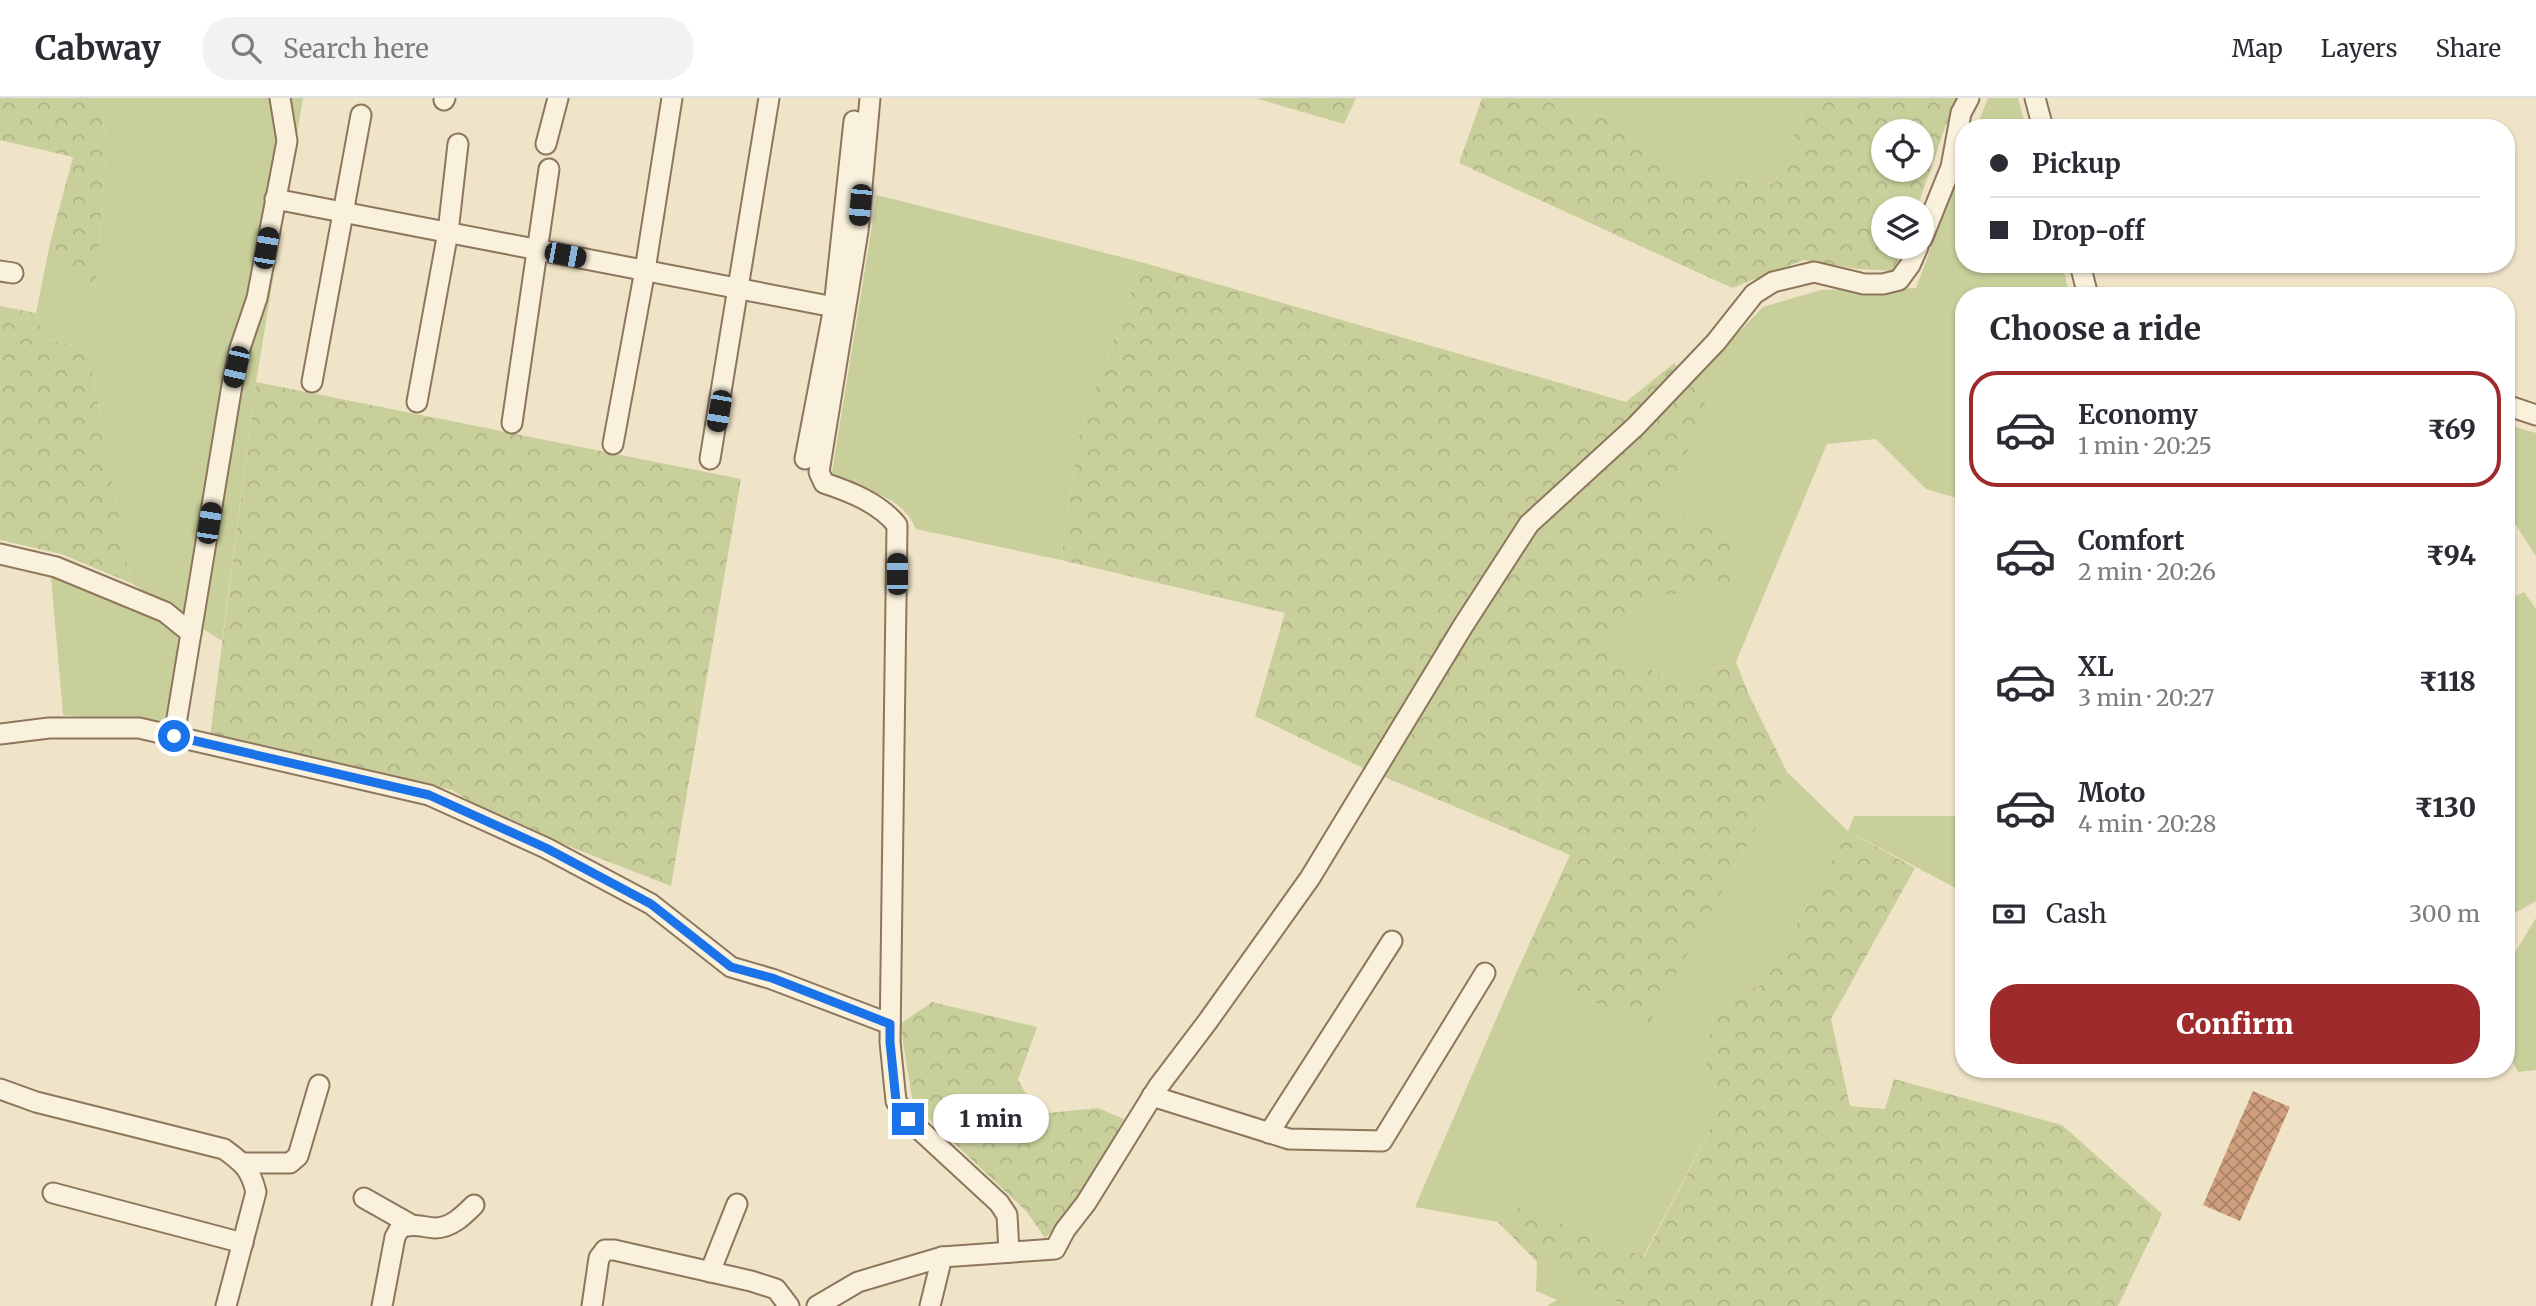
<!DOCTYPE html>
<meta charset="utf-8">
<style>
:root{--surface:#fff;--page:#f2f2f3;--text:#2b2b33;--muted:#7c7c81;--line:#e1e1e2;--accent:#9e2a2b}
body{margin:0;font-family:Merriweather,serif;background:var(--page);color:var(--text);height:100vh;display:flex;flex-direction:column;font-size:26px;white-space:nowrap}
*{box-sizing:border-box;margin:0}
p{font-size:23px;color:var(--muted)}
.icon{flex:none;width:38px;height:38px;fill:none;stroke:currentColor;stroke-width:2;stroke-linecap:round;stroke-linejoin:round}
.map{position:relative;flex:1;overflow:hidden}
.sheet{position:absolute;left:1955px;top:189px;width:560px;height:791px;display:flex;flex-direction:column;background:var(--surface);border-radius:28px;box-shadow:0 2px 5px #0004}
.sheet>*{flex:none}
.banner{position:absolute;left:1955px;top:21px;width:560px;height:154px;border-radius:28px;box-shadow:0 2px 5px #0004;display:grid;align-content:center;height:154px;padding:0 35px;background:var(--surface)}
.tools{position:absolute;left:1871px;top:21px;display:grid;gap:14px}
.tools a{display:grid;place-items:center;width:63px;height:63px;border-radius:50%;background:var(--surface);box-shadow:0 2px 5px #0004;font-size:35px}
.end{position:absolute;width:32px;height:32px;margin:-16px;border:9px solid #1a73e8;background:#fff;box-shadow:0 0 0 4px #fff}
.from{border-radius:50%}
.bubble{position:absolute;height:49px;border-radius:24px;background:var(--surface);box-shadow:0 2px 5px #0004;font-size:23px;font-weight:800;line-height:49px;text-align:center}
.car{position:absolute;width:21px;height:42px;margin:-21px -10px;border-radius:9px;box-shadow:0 0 5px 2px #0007;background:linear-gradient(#222 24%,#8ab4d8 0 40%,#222 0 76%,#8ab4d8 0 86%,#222 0)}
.banner b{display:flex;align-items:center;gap:24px;height:66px;font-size:26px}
.banner b+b{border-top:2px solid var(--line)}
.banner i{width:18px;height:18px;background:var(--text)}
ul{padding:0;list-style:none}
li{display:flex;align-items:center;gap:21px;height:116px;margin:0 14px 10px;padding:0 21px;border:4px solid transparent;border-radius:28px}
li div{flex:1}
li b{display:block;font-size:26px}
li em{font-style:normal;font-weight:800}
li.current{border-color:var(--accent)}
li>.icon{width:63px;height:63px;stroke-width:1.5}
h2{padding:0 35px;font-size:32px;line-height:84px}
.pay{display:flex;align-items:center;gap:18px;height:77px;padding:0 35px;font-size:26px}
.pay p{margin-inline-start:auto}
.primary-button{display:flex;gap:14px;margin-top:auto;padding:14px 35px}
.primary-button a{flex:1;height:80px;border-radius:28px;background:var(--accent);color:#fff;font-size:28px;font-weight:800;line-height:80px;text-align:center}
header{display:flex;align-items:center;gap:42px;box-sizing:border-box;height:98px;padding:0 35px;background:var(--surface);border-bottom:2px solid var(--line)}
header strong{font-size:33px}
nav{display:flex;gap:38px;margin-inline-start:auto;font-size:24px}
.search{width:490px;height:63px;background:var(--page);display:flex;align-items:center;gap:18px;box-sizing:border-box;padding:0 24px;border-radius:28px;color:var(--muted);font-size:26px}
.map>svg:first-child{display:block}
.grass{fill:#c9cf9b}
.forest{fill:url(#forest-crowns);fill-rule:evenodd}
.building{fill:url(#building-cross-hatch)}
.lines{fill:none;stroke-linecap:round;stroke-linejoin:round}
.minor-casing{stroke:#8d765c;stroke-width:23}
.minor{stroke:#faf1dc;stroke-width:19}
.route{stroke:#1a73e8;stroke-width:9}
</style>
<header>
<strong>Cabway</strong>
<div class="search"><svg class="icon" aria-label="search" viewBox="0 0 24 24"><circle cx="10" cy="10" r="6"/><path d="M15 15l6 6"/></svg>Search here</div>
<nav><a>Map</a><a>Layers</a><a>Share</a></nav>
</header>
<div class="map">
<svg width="2536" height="1208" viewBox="0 0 2536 1208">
<defs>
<pattern id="forest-crowns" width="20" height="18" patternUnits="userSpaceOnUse" patternTransform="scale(1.75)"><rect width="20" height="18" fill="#c9cf9b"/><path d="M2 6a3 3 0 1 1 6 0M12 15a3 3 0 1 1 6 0" fill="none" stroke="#aeb285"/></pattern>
<pattern id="building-cross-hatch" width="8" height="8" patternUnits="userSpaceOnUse" patternTransform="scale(1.75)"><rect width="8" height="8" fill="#cf9f7d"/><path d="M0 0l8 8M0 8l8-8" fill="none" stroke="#a98266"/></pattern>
</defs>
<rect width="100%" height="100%" fill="#f0e4c8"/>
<g class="grass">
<polygon points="99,0 303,0 256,284 222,543 131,485 88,250 45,241 36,215 50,145 95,197 107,46"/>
<polygon points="1545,0 1809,0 1774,86 1674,74 1638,29"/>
<polygon points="1988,0 2018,0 2026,30 1976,30"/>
<polygon points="1963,63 1964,166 2062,166 2070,198 1964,198 1963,402 1926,391 1876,341 1827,346 1736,564 1712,571 1680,586 1597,547 1649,498 1653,414 1711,312 1690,285 1763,209 1821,192 1916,190"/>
<path d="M 877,97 L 1141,164 L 1079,338 L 1061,462 L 916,431 C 902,397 863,391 831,380 Z"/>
<polygon points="2506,326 2536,335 2536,458 2506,412"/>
<polygon points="51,479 129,508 166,526 183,545 166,625 63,617"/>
<polygon points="2524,494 2536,511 2536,803 2506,820 2506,502"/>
<polygon points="1787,674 1848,733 1854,718 1963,718 1963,794 1848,733 1764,885 1717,908 1703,960 1723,1007 1643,1159 1521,1108 1498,1124 1415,1109 1517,873 1649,925"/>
<polygon points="2536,820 2536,972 2518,974 2506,952 2506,869"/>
<polygon points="1537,1164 1626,1208 1547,1208 1557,1202 1536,1193"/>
</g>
<g class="forest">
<polygon points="0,0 99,0 107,46 95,198 50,145 73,59 0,42"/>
<polygon points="1255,0 1356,0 1344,26"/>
<path d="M 1482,0 L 1545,0 L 1638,29 L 1674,74 L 1774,86 L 1809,0 L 1959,0 L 1946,27 L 1917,110 L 1883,110 L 1883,149 L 1903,149 L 1894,173 L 1858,171 L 1804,162 L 1732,190 L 1459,65 ZM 1883,33 L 1922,33 L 1922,72 L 1883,72 Z"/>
<polygon points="1141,164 1626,304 1674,265 1711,312 1654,414 1734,427 1731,491 1649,498 1598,547 1680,586 1712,571 1736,564 1749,597 1787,674 1649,926 1517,873 1570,757 1363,670 1255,618 1285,515 1061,462 1079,338"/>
<polygon points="0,208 36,215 45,241 88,250 131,485 61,456 0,442"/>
<polygon points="256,284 741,381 671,788 499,721 452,692 210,639"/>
<polygon points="1848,733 1915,770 1831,921 1850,1008 1885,1011 1894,981 2062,1027 2162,1116 2118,1208 1626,1208 1537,1164 1498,1124 1521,1108 1644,1159 1723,1007 1703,960 1717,908 1764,885"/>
<polygon points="932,904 1037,929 1018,982 1038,1016 1098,1010 1124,1021 1070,1117 1045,1140 1027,1114 913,1006 900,926"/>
</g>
<polygon class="building" points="2253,993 2290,1009 2240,1123 2203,1107"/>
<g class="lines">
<defs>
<g id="minor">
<path d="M 870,0 L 858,133 L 819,374 L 824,385 C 851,394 879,405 897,427 L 890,944 L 896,1003 L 908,1021 L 999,1105 L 1007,1117 L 1009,1154"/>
<polyline points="2035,0 2043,30"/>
<polyline points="444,2 445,0"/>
<polyline points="546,46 558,0"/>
<polyline points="275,101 834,209"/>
<polyline points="1922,141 1951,69 1961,15 1969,0"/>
<polyline points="2080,166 2088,198"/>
<polyline points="0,173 13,175"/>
<polyline points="312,284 361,17"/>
<polyline points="417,304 448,134 458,46"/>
<polyline points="2506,307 2536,317"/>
<polyline points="512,325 549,71"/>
<polyline points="613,346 645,172 672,0"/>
<polyline points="710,361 769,0"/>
<polyline points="805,361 834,209 854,23"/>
<polyline points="0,456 56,469 165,514 191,535"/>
<polyline points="0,636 49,630 139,630 429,697 546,750 651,806 731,869 772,881 890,926"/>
<polyline points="174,638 232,287 240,250 257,200 287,43 280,0"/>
<path d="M 0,991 L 36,1004 L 224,1051 C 243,1065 250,1070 256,1094 L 226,1208"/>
<polyline points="1152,998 1289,1041 1382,1043 1485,875"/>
<polyline points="1269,1035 1392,843"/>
<polyline points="244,1065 290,1065 298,1058 319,987"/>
<polyline points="53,1095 243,1145"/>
<polyline points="364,1100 410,1126"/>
<polyline points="710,1174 737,1106"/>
<path d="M 382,1208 L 395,1139 L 400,1130 C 413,1125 422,1129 435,1130 C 451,1130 463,1118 474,1107"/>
<polyline points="592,1208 599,1160 605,1152 614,1152 751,1183 776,1191 789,1208"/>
<polyline points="817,1208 858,1184 942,1159 1055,1151 1065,1132 1086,1105 1158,989 1208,923 1310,780 1463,528 1529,426 1636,328 1716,244 1754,196 1773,184 1814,174 1864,186 1883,186 1899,182 1910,167 1918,149"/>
<polyline points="930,1208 942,1159"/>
</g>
</defs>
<use href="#minor" class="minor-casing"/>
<use href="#minor" class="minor"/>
</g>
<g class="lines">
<polyline class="route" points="174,638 429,697 546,750 651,806 731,869 772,880 890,926 890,944 896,1003 908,1021"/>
</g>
</svg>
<div class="tools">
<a><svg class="icon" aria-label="locate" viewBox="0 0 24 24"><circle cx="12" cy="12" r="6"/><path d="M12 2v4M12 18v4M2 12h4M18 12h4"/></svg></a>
<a><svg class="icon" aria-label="layers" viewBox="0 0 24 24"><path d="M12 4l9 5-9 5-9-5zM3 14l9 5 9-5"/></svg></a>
</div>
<i class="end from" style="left:174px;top:638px"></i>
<i class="end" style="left:908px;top:1021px"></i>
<div class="bubble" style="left:933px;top:996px;width:116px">1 min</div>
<i class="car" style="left:860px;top:107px;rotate:185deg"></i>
<i class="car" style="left:266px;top:150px;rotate:10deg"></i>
<i class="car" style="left:565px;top:157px;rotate:101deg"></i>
<i class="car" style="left:236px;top:269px;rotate:193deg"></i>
<i class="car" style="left:719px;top:313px;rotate:190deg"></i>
<i class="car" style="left:209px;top:425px;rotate:9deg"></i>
<i class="car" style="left:897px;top:476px;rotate:0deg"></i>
<div class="banner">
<b><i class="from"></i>Pickup</b>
<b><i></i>Drop-off</b>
</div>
<section class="sheet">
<h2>Choose a ride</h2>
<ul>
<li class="current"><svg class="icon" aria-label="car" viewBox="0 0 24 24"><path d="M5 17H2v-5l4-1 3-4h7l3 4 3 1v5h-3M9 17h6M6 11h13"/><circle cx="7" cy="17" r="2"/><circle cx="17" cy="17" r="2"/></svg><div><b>Economy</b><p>1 min · 20:25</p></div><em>₹69</em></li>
<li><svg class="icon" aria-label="car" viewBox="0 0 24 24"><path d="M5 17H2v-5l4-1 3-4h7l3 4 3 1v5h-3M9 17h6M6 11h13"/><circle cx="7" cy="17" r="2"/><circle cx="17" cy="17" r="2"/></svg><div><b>Comfort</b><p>2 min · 20:26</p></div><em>₹94</em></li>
<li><svg class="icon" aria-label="car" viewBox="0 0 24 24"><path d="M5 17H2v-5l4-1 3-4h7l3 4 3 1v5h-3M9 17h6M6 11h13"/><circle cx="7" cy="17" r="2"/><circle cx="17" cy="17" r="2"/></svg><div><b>XL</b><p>3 min · 20:27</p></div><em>₹118</em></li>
<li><svg class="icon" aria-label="car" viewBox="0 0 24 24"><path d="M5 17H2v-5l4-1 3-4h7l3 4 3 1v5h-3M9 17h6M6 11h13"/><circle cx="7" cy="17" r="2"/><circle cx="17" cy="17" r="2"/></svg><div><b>Moto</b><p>4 min · 20:28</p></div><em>₹130</em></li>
</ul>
<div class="pay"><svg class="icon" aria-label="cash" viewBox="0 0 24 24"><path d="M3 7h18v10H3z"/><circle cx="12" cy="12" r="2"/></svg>Cash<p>300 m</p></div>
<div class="primary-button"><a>Confirm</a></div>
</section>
</div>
